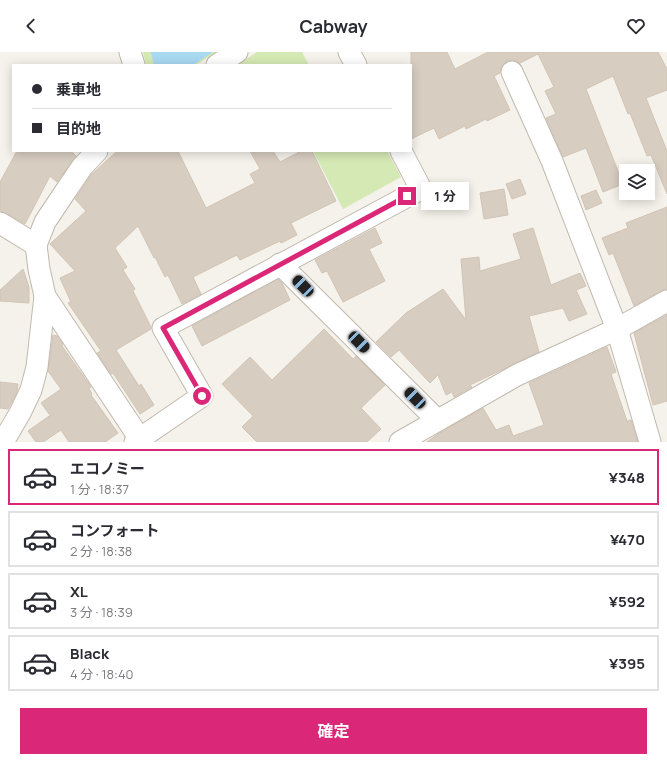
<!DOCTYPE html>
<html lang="ja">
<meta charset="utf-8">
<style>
:root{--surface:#fff;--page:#f2f2f3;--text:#2b2b33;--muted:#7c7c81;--line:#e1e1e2;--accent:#db2777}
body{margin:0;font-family:Manrope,"Noto Sans JP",sans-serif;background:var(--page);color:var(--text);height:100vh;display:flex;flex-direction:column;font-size:15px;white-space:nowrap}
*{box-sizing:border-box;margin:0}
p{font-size:13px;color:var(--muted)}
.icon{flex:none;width:22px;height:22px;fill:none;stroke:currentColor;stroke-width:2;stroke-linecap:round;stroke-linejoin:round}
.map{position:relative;height:390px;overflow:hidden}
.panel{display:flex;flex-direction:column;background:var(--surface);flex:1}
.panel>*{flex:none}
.banner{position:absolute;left:12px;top:12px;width:400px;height:88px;border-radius:0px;box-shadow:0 2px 10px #0003;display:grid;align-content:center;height:88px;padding:0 20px;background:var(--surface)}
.tools{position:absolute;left:619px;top:112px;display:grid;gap:8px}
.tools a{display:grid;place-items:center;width:36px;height:36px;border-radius:0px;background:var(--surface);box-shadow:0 2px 10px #0003;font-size:20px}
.end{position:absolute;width:18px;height:18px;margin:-9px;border:5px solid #db2777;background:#fff;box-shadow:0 0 0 2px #fff}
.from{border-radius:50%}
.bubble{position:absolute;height:28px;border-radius:0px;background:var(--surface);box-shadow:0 2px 10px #0003;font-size:13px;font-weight:700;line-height:28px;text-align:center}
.car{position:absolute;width:12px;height:24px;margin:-12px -6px;border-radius:5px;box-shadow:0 0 3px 1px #0007;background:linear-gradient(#222 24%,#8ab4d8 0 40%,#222 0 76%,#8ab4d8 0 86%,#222 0)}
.banner b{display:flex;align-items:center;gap:14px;height:38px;font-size:15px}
.banner b+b{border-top:1px solid var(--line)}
.banner i{width:10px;height:10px;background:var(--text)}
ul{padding:7px 0 0;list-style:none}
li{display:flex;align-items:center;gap:12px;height:56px;margin:0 8px 6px;padding:0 12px;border:2px solid var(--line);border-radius:0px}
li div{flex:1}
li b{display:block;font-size:15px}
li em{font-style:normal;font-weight:700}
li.current{border-color:var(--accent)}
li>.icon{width:36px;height:36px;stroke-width:1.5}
.action{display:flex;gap:8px;margin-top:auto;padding:8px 20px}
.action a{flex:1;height:46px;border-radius:0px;background:var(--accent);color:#fff;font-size:16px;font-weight:700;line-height:46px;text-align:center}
header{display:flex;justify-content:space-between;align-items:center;height:52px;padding:0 20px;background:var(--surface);font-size:18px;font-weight:700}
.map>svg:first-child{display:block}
.green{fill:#d5e9b5}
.water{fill:#a9d8f1}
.building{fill:#d7cdc1;stroke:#d2c4b4}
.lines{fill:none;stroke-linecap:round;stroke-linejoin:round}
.street-casing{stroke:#c1b9ae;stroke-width:23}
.street{stroke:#fff;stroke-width:21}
.route{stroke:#db2777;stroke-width:5}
</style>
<header><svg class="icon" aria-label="back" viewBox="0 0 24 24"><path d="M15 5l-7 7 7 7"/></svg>Cabway<svg class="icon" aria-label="heart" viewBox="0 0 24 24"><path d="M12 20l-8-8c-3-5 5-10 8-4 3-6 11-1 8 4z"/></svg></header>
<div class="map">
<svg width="667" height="390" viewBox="0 0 667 390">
<rect width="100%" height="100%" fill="#f5f2eb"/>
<g class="green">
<polygon points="143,0 216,0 196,13 146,13"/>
<polygon points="257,0 302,0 309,13 237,13"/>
<polygon points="313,99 387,99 401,125 343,157"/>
</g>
<polygon class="water" points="151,0 213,0 193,13 154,13"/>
<g class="building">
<polygon points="411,0 447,0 455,17 488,0 658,0 667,17 667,38 646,46 667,99 667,142 651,103 647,104 630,61 628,62 613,24 586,37 623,132 603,140 586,96 563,105 546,66 556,62 545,39 554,35 538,2 520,11 514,8 507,9 502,13 500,21 494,24 510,58 487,69 486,67 466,77 465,74 439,87 434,76 411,87"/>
<polygon points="17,99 71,99 76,104 57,130 50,124 25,172 6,161 0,159 0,130"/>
<polygon points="117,99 178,99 206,156 255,131 250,122 260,117 250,99 273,99 280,110 301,99 312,99 336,149 291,171 297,183 281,191 280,189 240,208 237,203 193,225 201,242 182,252 168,223 165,225 155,205 154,206 138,174 115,196 127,215 123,218 135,237 133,239 151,275 151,277 116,298 139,334 141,332 154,353 140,362 113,321 111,322 97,301 101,299 68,251 71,250 60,226 75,219 50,192 86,159 75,147 91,123"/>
<polygon points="520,127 526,142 512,147 506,132"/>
<polygon points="504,137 508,163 484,167 480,141"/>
<polygon points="596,138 602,151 586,158 581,144"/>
<polygon points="667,155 667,237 661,239 634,254 613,201 609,203 602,186 628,176 626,171"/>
<polygon points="375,176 382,191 369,197 385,229 343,250 327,219 322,221 315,208"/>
<polygon points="533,176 551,233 580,221 586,234 576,238 587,262 569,269 563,256 529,264 539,300 470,333 472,335 454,345 452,340 446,343 438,323 430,331 399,298 391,305 376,290 406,261 443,237 466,268 461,207 479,205 480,219 521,207 513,182"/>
<polygon points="23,217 29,235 29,251 0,249 0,238"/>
<polygon points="278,227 282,231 290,248 202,294 192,274"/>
<polygon points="667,263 667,349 653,353 634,281"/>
<polygon points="324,277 353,307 356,304 385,333 361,356 381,377 367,390 257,390 242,375 253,364 222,332 250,305 272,328"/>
<polygon points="53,283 57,284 63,292 62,294 91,335 89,336 92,342 91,343 118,381 105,390 69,390 61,378 43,390 36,390 28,379 52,362 49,362 41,351 61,337 48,319"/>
<polygon points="607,295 616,320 611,322 627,369 631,368 638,390 427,390 438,382 483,356 496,378 509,373 513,384 544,373 529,331"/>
<polygon points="0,330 18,332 17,340 8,357 0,356"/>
</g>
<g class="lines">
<defs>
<g id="street">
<polyline points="130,0 134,13"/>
<polyline points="349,0 356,13"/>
<polyline points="217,13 237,0"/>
<polyline points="512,20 552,109 617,277 650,390"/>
<polyline points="0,171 36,193"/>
<polyline points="280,212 437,368"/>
<polyline points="45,244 140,387"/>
<polyline points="3,390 20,361 31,338 37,315 45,244 39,217 36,193 45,170 63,143 82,115 97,99"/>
<polyline points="135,390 202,344 163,276 421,137 401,99"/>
<polyline points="400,390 517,323 617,277 667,249"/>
</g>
</defs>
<use href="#street" class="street-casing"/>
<use href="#street" class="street"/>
</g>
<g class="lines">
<polyline class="route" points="202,344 163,276 407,144"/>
</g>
</svg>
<div class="tools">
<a><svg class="icon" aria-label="layers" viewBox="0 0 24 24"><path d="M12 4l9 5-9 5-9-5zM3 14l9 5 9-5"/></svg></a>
</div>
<i class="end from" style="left:202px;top:344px"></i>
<i class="end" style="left:407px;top:144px"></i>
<div class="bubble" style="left:421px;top:130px;width:48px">1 分</div>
<i class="car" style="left:303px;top:234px;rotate:315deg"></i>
<i class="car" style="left:359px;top:290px;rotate:135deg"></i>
<i class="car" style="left:415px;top:346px;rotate:315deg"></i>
<div class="banner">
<b><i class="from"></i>乗車地</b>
<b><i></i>目的地</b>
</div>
</div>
<section class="panel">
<ul>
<li class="current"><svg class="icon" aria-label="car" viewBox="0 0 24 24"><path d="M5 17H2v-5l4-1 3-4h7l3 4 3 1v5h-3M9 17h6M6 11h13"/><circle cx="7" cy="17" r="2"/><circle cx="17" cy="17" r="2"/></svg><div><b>エコノミー</b><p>1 分 · 18:37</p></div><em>¥348</em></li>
<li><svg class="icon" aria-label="car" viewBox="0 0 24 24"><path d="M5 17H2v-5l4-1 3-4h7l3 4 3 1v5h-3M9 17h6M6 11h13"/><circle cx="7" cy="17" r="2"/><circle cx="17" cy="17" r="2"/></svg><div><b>コンフォート</b><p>2 分 · 18:38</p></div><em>¥470</em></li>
<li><svg class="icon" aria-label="car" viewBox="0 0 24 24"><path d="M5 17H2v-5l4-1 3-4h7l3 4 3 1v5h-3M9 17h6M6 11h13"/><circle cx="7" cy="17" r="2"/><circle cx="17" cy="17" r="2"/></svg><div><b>XL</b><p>3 分 · 18:39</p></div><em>¥592</em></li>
<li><svg class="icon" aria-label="car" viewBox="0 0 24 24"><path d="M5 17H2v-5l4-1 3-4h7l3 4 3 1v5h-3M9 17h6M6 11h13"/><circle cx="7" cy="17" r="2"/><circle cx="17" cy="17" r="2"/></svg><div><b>Black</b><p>4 分 · 18:40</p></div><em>¥395</em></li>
</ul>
<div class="action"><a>確定</a></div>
</section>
